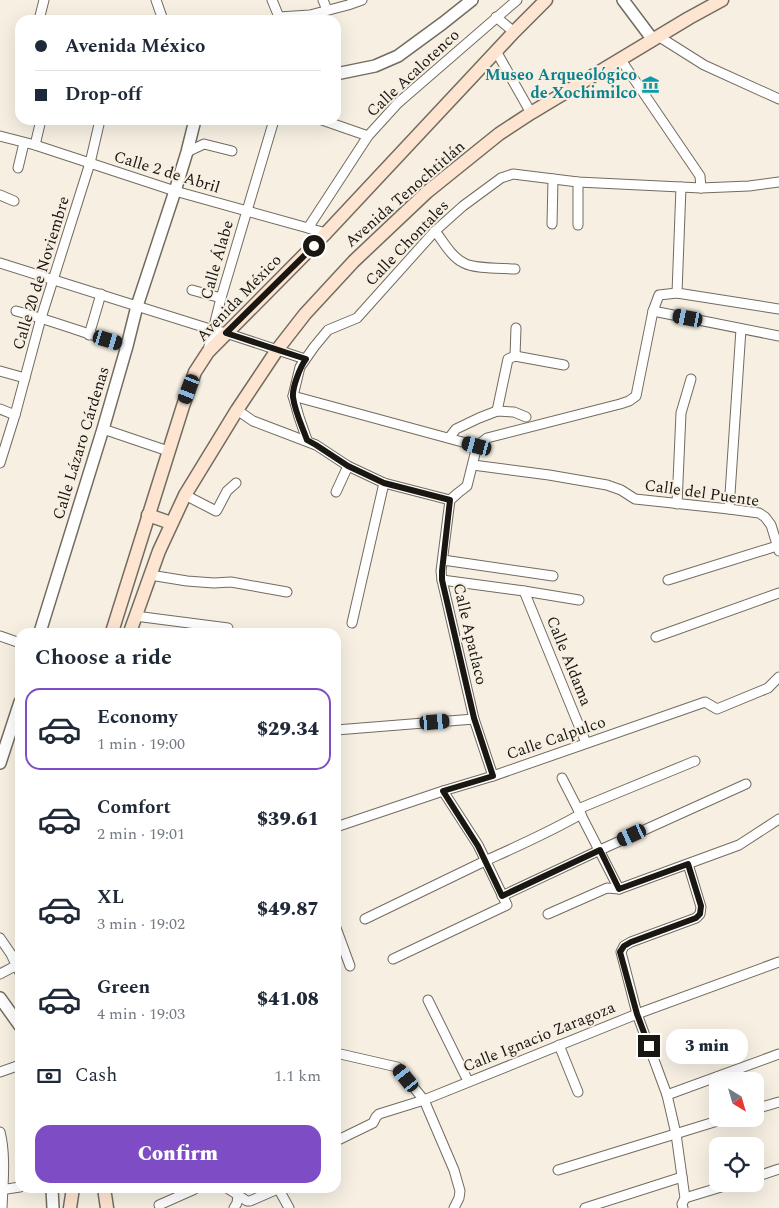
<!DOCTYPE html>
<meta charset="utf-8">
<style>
:root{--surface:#fff;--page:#f6f6f7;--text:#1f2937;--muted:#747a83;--line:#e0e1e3;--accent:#7e4dc5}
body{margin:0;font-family:Spectral,serif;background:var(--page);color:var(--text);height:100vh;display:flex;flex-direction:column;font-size:19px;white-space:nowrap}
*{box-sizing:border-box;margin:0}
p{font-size:16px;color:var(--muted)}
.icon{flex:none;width:28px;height:28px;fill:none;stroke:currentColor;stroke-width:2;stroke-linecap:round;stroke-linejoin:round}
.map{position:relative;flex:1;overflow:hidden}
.panel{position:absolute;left:15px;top:628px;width:326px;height:565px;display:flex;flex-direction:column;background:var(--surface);border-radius:15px;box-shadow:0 5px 20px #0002}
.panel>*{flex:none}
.banner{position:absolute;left:15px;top:15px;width:326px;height:110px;border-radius:15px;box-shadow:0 5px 20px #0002;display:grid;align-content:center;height:110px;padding:0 20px;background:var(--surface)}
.needle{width:32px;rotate:143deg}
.controls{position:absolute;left:709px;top:1072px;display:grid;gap:10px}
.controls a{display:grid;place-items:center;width:55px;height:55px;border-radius:10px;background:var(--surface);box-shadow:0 5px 20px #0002;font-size:25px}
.end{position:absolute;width:22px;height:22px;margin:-11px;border:6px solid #1a1713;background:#fff;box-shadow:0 0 0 2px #fff}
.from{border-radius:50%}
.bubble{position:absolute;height:35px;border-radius:15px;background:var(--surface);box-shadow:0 5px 20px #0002;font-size:16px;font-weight:800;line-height:35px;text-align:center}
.car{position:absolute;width:15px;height:30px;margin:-15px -8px;border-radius:6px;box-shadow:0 0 4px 1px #0007;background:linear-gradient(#222 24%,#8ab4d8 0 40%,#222 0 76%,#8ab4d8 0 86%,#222 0)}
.banner b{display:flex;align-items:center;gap:18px;height:48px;font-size:19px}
.banner b+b{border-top:1px solid var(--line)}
.banner i{width:12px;height:12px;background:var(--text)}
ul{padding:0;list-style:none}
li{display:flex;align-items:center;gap:15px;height:82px;margin:0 10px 8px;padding:0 10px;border:2px solid transparent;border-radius:15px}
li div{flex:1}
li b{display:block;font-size:19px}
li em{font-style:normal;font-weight:800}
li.on{border-color:var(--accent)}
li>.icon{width:45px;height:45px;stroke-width:1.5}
h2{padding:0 20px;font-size:22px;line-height:60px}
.pay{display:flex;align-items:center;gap:12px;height:55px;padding:0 20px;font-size:19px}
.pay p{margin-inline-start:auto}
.button{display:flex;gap:10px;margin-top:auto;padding:10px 20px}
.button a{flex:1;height:58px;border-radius:15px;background:var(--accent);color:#fff;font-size:20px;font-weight:800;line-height:58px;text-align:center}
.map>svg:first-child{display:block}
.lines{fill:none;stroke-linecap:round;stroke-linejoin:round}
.minor-casing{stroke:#726c60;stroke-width:11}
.tertiary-casing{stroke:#726c60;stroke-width:14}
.secondary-casing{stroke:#726c60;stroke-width:15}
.minor{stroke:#fff;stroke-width:9}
.tertiary{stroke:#fff;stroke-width:11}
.secondary{stroke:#fee5d1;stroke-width:12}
.route{stroke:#1a1713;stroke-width:6}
.labels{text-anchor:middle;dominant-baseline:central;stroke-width:4;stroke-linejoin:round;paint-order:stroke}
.street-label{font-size:16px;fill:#1a1713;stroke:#f6efe2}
.culture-label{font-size:16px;font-weight:bold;fill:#0d838f;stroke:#f6efe2;text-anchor:end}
</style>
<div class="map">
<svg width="779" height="1208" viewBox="0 0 779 1208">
<rect width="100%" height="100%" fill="#f6efe2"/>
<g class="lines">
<defs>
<g id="minor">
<polyline points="156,0 163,20"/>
<polyline points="272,0 279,17"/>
<polyline points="323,0 327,10"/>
<polyline points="496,17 514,32"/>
<polyline points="39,20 44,0"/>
<polyline points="278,20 279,17 310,15 348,5 362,0"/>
<polyline points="658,36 704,65 779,99"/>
<polyline points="496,51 531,113"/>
<polyline points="621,60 700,176 701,188"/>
<polyline points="322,120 368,136"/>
<polyline points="0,136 35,145 175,191 326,233"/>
<polyline points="35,145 41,120"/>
<polyline points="187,152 204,144 232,151"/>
<polyline points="18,168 24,143"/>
<polyline points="0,195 14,201"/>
<polyline points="552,224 553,179"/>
<polyline points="578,225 578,182"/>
<polyline points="308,228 368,136 398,103 517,0"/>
<path d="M 435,231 C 443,241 451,257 464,263 C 474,269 502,268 515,269"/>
<polyline points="0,263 213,330 226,333 305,359"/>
<polyline points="192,290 221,298"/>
<polyline points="677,293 681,187"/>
<path d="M 16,311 C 53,321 90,335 127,346"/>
<polyline points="653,311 779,336"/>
<polyline points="89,335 101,294"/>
<polyline points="208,350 221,298 274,120"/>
<polyline points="515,356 516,328"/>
<polyline points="0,371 25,378"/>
<polyline points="293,396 477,446"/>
<polyline points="0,409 15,415"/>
<polyline points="237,410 253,421 316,445 348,466 384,483 450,500"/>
<polyline points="497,411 508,359 515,356 564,365"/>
<polyline points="103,429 168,451"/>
<polyline points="449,438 456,429 479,418 497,411 514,412 526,417"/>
<polyline points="307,440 299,417 293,396 300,367 314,347 328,330 357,318 435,231 463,206 501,178 513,174 578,182 701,188 749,186 779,182"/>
<polyline points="477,446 487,438 620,404 629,401 636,396 653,311 659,295 677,293 779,309"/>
<polyline points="477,446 467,486 458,493 450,500 441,571 442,580 474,719 493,776"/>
<polyline points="0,463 15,415 41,318 90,163 100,120"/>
<polyline points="473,465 549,475 607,485 621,490 635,499 729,509 759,513 765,517 771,525 779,551"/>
<polyline points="336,492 348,466"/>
<polyline points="185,495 216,511 217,510 227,491 236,483"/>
<polyline points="677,504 681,413 691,379"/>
<polyline points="729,509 741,329"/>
<polyline points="443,560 553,576"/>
<polyline points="150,575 187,581 214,583 231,582 287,592"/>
<polyline points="442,580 524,591 579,600"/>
<polyline points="668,580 777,546"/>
<polyline points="524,591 586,743"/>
<polyline points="135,616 228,628 227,632"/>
<polyline points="352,623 384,483"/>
<polyline points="0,636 20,643"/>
<polyline points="656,637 779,593"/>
<polyline points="336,730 474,719"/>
<polyline points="562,778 619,889"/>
<polyline points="578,809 695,761"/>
<polyline points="336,827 443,791 493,776 705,702 717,709 768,688 779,677"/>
<polyline points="502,896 600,850 746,784"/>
<polyline points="548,914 607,888 619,889 739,845 779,819"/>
<path d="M 365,919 C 405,900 445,880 485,861 C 518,846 550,832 581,814"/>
<polyline points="336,928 350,966"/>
<polyline points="0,938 11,954 20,973"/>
<polyline points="393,959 507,905 478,845 443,791"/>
<polyline points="0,974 17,965 20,955"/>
<polyline points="428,1000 468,1081"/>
<polyline points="559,1045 578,1092"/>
<polyline points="336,1053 397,1067 424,1100 454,1170 460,1191 459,1198 454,1208"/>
<polyline points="0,1072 20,1065"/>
<polyline points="667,1095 779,1054"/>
<polyline points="755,1109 779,1102"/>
<path d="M 0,1132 C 6,1155 3,1183 2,1208"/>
<polyline points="336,1141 373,1123 376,1117 379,1114 424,1100 637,1014 779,962"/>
<polyline points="558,1170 724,1119"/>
<polyline points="755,1177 779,1169"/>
<polyline points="227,1188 247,1201 250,1201 280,1188"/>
<polyline points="278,1188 289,1208"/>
<polyline points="0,1190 20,1187"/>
<polyline points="685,1198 731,1184"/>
<polyline points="159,1205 193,1190 196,1188"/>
<polyline points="234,1208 237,1203 238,1195"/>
<polyline points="585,1208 682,1177"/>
<polyline points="683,1208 682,1204 685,1198 676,1134 667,1095 637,1014 621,952 624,946 631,942 696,918 700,914 701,907 688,864"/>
</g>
<g id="tertiary">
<polyline points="623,0 653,40"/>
<polyline points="336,74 375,66 398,56 443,23 472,0"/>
<polyline points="40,632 103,429 127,346 137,306 175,191 187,152 195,120"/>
<polyline points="0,763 20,702"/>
<polyline points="0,998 20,1026"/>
<polyline points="52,1188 53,1208"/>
</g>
<g id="secondary">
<polyline points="148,515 171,523"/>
<polyline points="112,632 183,406 195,372 208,352 326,233 514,32 546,0"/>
<polyline points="130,632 159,551 185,495 237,410 277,350 305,314 354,261 427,192 499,134 531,113 689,18 722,0"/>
<polyline points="104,1188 107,1208"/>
<polyline points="70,1208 73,1188"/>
</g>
</defs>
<use href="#minor" class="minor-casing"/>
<use href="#tertiary" class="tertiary-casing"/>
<use href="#secondary" class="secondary-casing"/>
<use href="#minor" class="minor"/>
<use href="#tertiary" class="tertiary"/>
<use href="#secondary" class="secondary"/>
</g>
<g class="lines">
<path class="route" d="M 314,246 L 226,333 L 306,359 C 300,367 292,388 293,397 C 295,412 302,426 307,440 L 316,445 L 348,466 L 384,483 L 450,500 L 442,571 L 442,580 L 474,718 L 493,776 L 443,791 L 478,846 L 502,896 L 600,850 L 619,889 L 688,864 L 701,906 L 700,914 L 696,918 L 631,942 L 624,946 L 620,952 L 637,1014 L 649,1046"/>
</g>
<defs>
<symbol id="museum-bare" viewBox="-9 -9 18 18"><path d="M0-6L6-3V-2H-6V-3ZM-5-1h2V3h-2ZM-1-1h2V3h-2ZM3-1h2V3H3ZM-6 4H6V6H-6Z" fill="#0f9aa8" stroke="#f6efe2" stroke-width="2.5" paint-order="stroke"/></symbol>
</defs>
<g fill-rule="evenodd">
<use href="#museum-bare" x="638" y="72" width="25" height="25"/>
</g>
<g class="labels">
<g class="street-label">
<text transform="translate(413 73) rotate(-43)">Calle Acalotenco</text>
<text transform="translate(167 172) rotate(17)">Calle 2 de Abril</text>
<text transform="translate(405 194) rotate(-41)">Avenida Tenochtitlán</text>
<text transform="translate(407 243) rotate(-46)">Calle Chontales</text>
<text transform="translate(217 260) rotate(-74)">Calle Álabe</text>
<text transform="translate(41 273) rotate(-73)">Calle 20 de Noviembre</text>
<text transform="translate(239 298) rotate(-46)">Avenida México</text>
<text transform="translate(81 443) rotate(-73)">Calle Lázaro Cárdenas</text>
<text transform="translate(702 493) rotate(8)">Calle del Puente</text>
<text transform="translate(470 634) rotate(77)">Calle Apatlaco</text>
<text transform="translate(569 661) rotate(68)">Calle Aldama</text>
<text transform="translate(556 738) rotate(-19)">Calle Calpulco</text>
<text transform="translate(539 1037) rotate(-22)">Calle Ignacio Zaragoza</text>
</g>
<g class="culture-label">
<text x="637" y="75">Museo Arqueológico<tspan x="637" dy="18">de Xochimilco</tspan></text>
</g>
</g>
</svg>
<div class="controls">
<a><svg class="needle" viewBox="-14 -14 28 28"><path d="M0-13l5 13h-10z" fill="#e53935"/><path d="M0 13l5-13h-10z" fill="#747a83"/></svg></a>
<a><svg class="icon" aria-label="locate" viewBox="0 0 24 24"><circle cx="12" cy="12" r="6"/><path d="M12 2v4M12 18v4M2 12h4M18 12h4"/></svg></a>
</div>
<i class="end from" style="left:314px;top:246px"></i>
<i class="end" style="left:649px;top:1046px"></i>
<div class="bubble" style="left:666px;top:1029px;width:82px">3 min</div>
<i class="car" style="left:688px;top:318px;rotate:281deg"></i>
<i class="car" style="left:108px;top:340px;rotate:107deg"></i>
<i class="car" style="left:189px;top:389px;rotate:201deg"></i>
<i class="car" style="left:477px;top:446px;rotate:285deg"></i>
<i class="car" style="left:435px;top:722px;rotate:85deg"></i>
<i class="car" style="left:632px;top:835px;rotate:245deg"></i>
<i class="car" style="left:406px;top:1078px;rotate:321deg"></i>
<div class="banner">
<b><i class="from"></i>Avenida México</b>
<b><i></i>Drop-off</b>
</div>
<section class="panel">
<h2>Choose a ride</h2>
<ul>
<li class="on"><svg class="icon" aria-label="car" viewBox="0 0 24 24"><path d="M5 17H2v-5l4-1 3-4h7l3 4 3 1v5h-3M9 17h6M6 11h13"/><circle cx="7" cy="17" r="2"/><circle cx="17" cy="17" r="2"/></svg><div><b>Economy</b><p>1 min · 19:00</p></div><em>$29.34</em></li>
<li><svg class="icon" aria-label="car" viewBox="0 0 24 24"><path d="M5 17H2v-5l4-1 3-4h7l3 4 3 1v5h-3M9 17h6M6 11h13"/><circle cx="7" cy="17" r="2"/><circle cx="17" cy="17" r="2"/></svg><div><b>Comfort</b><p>2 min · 19:01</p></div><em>$39.61</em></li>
<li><svg class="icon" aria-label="car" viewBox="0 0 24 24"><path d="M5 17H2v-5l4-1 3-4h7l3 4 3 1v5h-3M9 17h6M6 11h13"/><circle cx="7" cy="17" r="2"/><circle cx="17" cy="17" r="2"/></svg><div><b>XL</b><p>3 min · 19:02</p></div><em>$49.87</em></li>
<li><svg class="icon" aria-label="car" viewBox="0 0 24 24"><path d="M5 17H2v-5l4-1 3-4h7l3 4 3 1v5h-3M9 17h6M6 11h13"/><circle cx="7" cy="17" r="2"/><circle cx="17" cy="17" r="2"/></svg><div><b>Green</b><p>4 min · 19:03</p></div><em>$41.08</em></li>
</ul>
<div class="pay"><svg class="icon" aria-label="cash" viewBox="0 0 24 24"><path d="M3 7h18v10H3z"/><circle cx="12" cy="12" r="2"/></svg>Cash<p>1.1 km</p></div>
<div class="button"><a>Confirm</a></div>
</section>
</div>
